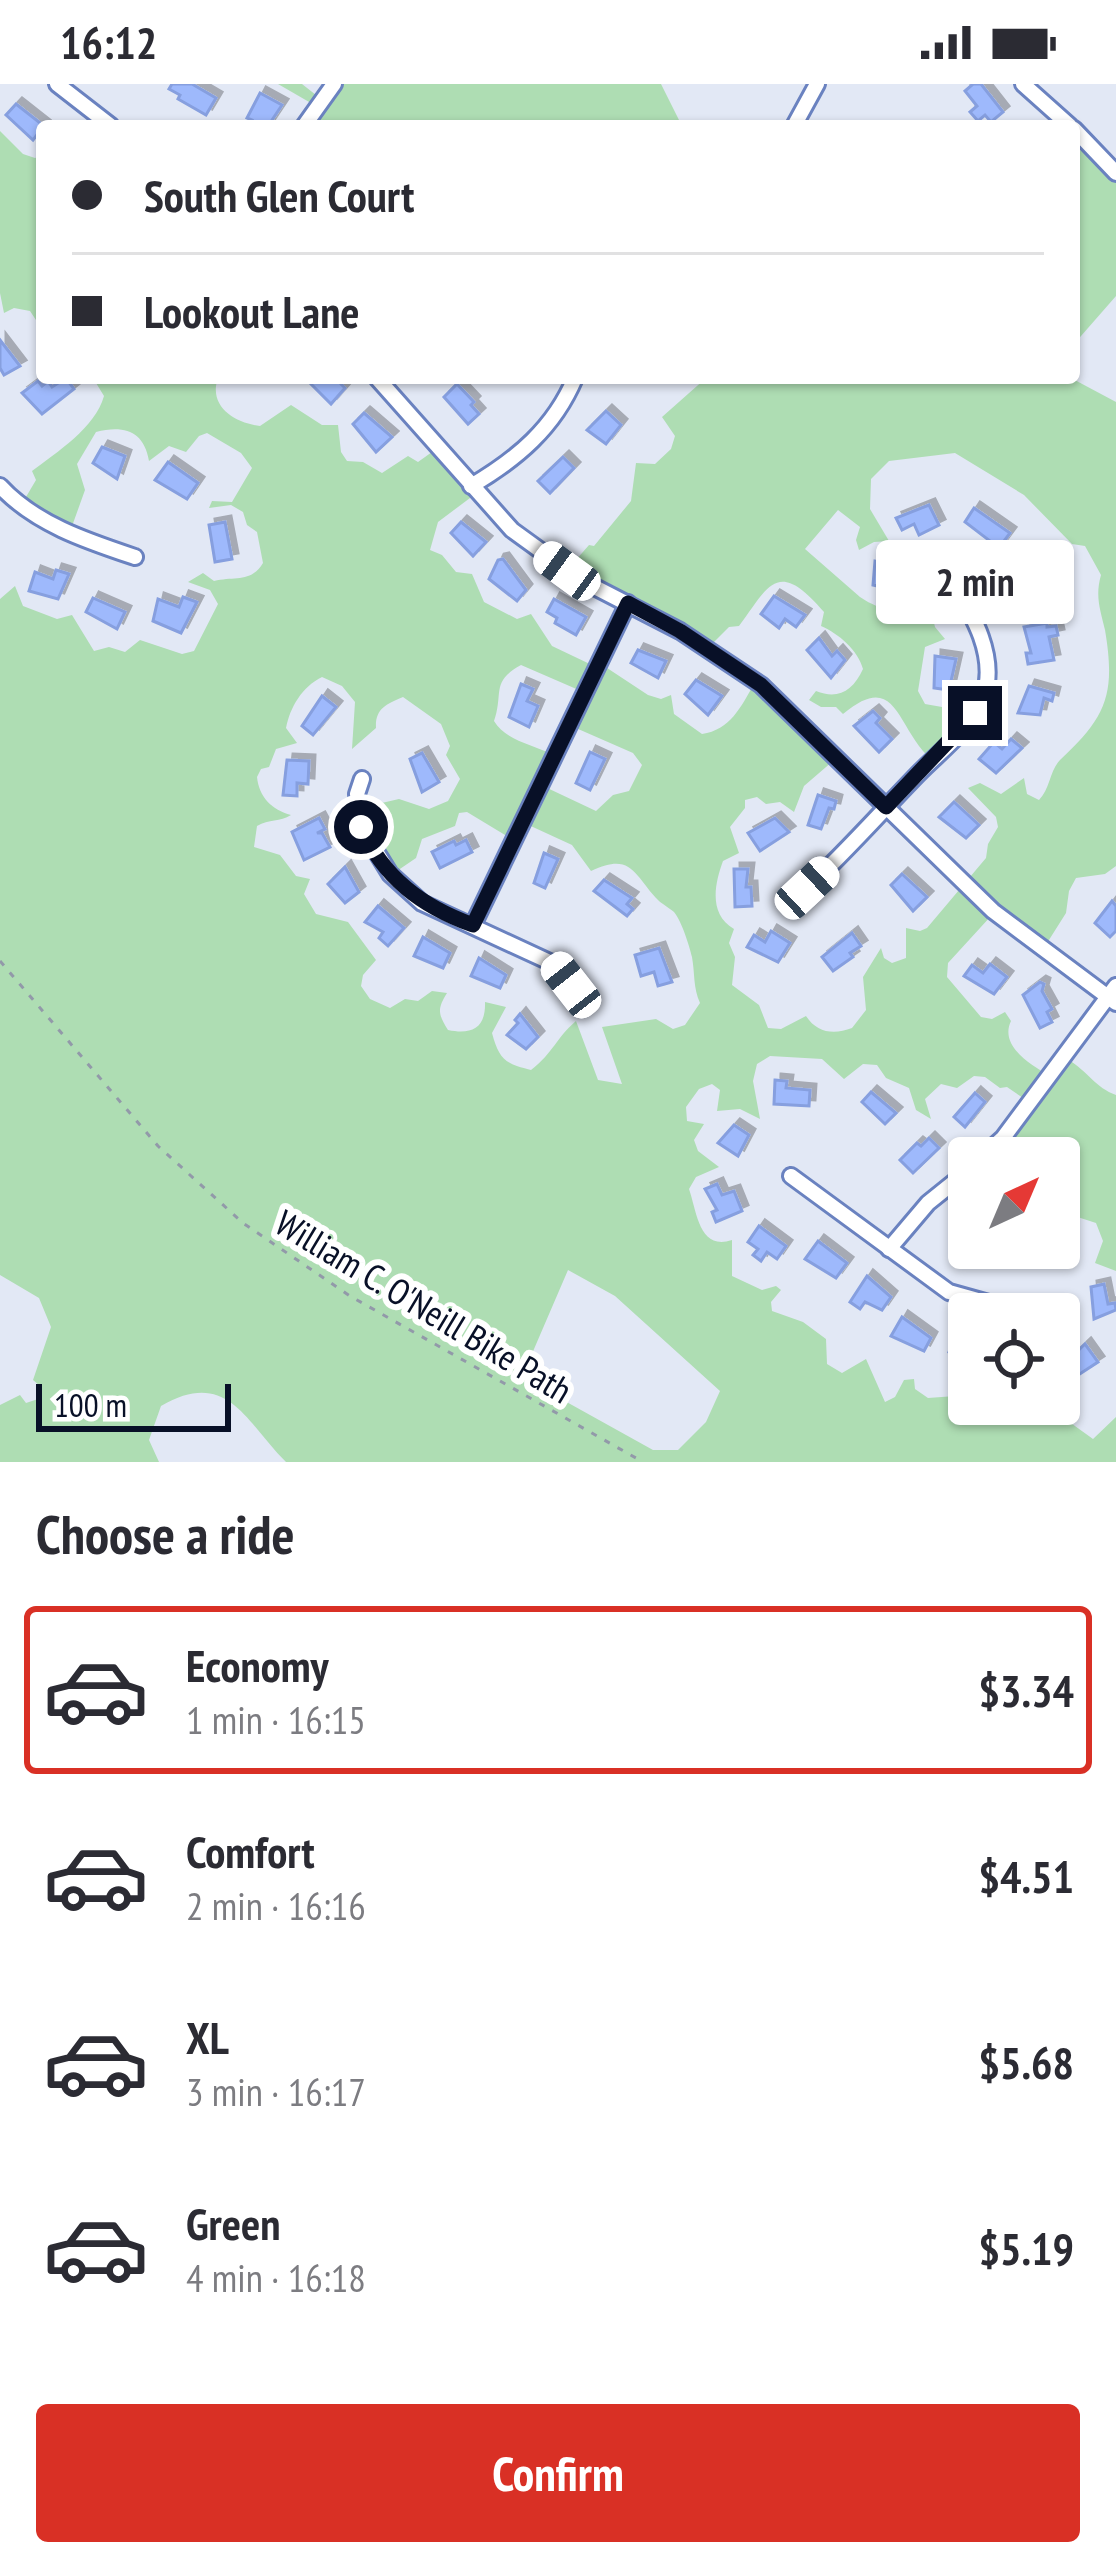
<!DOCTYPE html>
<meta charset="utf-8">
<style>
:root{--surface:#fff;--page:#f2f2f3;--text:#2b2b33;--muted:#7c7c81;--line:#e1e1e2;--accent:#d93025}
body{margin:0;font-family:"PT Sans Narrow",sans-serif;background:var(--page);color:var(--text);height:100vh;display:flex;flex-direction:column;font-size:45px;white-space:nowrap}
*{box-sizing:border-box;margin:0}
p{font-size:39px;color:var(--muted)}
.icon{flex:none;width:66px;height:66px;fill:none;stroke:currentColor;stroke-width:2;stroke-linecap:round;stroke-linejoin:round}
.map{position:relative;height:1378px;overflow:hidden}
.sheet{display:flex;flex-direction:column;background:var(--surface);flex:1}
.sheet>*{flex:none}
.hud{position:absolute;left:36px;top:36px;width:1044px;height:264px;border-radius:12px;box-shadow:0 3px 9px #0004;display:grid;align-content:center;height:264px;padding:0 36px;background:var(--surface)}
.needle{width:78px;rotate:44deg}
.fabs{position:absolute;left:948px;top:1053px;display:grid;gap:24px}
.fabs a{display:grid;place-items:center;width:132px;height:132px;border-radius:12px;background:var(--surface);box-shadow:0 3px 9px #0004;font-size:60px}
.scale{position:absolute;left:36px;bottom:30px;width:195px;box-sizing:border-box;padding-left:12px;border:6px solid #081027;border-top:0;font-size:33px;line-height:42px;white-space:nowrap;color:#081027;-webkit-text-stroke:9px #fff;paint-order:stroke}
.end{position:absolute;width:54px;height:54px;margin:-27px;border:15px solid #081027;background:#fff;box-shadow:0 0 0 6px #fff}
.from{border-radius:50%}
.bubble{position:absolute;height:84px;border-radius:12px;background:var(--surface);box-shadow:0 3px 9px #0004;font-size:39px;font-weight:600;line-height:84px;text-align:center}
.car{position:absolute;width:36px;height:72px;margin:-36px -18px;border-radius:15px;box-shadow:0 0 9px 3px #0007;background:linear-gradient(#fff 24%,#345 0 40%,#fff 0 76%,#345 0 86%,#fff 0)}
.hud b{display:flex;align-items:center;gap:42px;height:114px;font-size:45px}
.hud b+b{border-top:3px solid var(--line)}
.hud i{width:30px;height:30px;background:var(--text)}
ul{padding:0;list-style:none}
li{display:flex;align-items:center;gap:36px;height:168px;margin:0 24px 18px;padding:0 12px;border:6px solid transparent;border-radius:12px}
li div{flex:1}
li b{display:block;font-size:45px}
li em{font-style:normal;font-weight:600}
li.on{border-color:var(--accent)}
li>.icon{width:108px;height:108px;stroke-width:1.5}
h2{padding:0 36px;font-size:54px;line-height:144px}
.primary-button{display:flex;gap:24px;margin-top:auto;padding:24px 36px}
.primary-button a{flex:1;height:138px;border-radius:12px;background:var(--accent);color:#fff;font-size:48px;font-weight:600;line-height:138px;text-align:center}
.status{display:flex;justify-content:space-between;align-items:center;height:84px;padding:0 60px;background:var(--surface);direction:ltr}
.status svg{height:33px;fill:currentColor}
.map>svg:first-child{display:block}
.green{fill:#aeddb3;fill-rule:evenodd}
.building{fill:#9eb9fc;stroke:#869fdf;stroke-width:3;filter:url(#shadow)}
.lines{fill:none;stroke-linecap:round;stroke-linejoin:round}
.minor-casing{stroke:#6a82c0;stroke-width:20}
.path{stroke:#9299a9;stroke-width:3;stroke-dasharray:6 9;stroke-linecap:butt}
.minor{stroke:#fff;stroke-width:14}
.route{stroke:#081027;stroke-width:15}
.labels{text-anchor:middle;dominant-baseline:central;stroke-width:12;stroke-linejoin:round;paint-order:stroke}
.street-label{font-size:36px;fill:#081027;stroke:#fff}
</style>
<div class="status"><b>16:12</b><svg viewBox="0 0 49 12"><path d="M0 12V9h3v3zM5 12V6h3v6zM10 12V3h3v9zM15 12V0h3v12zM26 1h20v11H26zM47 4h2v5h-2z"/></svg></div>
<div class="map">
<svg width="1116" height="1378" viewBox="0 0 1116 1378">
<defs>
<filter id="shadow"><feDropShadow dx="6" dy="-6" stdDeviation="0" flood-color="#0004"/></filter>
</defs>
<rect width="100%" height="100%" fill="#e2e8f5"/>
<g class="green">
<polygon points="278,0 302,0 321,15 334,0 661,0 682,42 305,42 316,22"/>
<polygon points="0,47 23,70 35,74 42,71 42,245 30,227 14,224 4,229 0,209"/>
<polygon points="1089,56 1116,84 1116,212 1074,260 1074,74"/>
<path d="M 93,294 L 218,294 C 208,322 234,339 260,342 L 291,321 L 322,341 L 338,341 L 341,368 L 347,377 L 363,378 L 382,389 L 408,372 L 418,378 L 439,363 L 478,408 L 438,438 L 430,466 L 442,471 L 456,488 L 472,490 L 484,518 L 517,535 L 531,530 L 552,562 L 594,582 L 601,580 L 648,611 L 661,615 L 671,611 L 674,630 L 702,650 C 730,646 741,623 754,600 L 833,677 L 804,702 L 794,728 L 780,718 L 766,720 L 757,713 L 745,716 L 745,724 L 730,743 L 739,769 L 723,777 C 714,801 709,831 734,845 L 729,859 L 735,873 L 732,901 L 759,921 L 768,944 L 781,945 L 806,932 C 817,949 834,951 852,944 L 866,926 L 863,893 L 881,864 L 884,874 L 892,879 L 906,874 L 906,844 L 920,847 L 927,844 L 986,774 L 988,760 L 998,743 L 996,733 L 968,704 L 980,699 L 1001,710 L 1024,694 L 1027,710 L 1039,716 C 1050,705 1050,686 1060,676 C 1106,633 1116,611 1105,546 C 1100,525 1095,512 1101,491 L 1085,462 L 1072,460 L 1024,411 L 955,369 L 889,377 L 871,395 L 870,425 L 889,457 L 874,458 L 859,466 L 856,456 L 860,443 L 838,426 L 805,465 L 860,513 C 900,540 909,513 939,490 L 957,512 L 932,530 L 935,543 L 945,555 L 925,563 L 918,607 L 925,620 L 942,623 L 966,639 L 932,676 C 896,645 898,584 843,630 L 836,623 L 821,623 L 809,616 L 816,607 C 838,616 853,607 863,585 C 858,566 839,550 821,542 L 824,528 C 777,473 769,502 739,542 L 729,543 L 710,562 L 569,484 L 589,461 L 594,462 L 631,417 L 636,379 L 655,380 L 671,365 L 675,352 L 662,333 L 706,294 L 1071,294 L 1116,318 L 1116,782 L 1105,790 L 1076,794 L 1069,807 L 1066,829 L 1042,867 L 991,832 L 948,879 L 947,893 L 981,933 L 992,935 L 1005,928 L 1011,937 C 999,962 1031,981 1050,992 L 1069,976 C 1087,987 1096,1004 1116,1011 L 1116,1187 L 1095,1179 L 1103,1157 L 1096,1139 L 1059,1127 L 1059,1074 L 981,1074 L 1029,1018 L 1007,1003 L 1000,1004 L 985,993 L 974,992 L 957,1004 L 941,1000 L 925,1015 L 931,1035 L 916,1026 L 909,1004 L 886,994 L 877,981 L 863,980 L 844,995 L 822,975 L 770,972 L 757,980 L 753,997 L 760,1035 L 740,1025 L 717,1027 L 720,1006 L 712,1000 L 699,1005 L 686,1023 L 687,1037 L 704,1040 L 694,1056 L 698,1067 L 719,1083 L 696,1093 L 689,1105 C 697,1128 699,1167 732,1156 L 732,1192 L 762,1206 L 776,1202 L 781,1206 L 771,1218 L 772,1227 L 803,1238 L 826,1255 L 827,1280 L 842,1289 L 866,1275 L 885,1318 L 895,1313 L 904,1296 L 914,1295 L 915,1305 L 928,1314 L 969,1311 L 969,1320 L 1051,1320 L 1050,1324 L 1093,1355 L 1116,1333 L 1116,1378 L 286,1378 C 246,1339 228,1283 161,1322 L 149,1356 L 159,1378 L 0,1378 L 0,1321 L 20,1311 L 26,1319 L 41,1314 L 40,1302 L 33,1296 L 51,1243 L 39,1214 L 0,1191 L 0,515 L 15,502 L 23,522 L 57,535 L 72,531 L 94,567 L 109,563 L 125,568 L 140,556 L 182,570 L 194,567 L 218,520 L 210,506 L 188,498 L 203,489 L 214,497 C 235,492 251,499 263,479 L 257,448 L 247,441 L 243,428 L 231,421 L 209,424 L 212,417 L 232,418 L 252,384 L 241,369 L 207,349 L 199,352 L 186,368 L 169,362 L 149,377 C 144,347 124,341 96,348 L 77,380 L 85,406 L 71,445 L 23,418 L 36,396 L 32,387 C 57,368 95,344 104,312 ZM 521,581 L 581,607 L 569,641 L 633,669 L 642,681 L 629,707 L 613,711 L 596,727 L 543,702 L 552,670 C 533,661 505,656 494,637 C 504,609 490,598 521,581 ZM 322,593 L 342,602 L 355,618 L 352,665 L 376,644 C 375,625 386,620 403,613 L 441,640 L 450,662 L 446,671 L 460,695 L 448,717 L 429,725 L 399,715 L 360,724 L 368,756 L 394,789 L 416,774 L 422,755 L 455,742 L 459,729 L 467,728 L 510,754 L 522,738 L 572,761 L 591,787 C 633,767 634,792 659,817 C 661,819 672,826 674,828 C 682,838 689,861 692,873 C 695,890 693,903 700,919 L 685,941 L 673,945 L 656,935 L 602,943 L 622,1000 L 598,996 L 576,937 C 556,954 554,968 531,986 C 505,980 499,975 492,949 L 506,923 L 485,918 C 486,944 472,951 448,946 C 438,930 437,925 447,909 L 432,907 L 418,917 L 405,915 L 390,924 L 370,915 L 361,902 L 363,891 L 376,876 L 348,838 L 316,830 L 304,810 L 310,795 L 296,792 L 280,771 L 254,763 L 257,742 C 269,735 280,738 291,731 C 272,726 259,713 257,693 L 261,685 L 269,683 L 276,665 L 297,659 L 286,644 C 290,623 302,603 322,593 ZM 568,1186 L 615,1212 L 720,1307 L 706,1338 L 678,1366 L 653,1366 L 527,1296 L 531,1272 Z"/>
</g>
<g class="building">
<polygon points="172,0 192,0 216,14 206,31 178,15 180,11 169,5"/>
<polygon points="973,0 981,0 1003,28 991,38 985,31 978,37 970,28 977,22 965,7"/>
<polygon points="260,9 282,21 268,42 249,42 252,36 247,34"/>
<polygon points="16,20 44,42 33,56 6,31"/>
<polygon points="0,256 20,282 4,291 0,284"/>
<polygon points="66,294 74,305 42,330 22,309 38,297 42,302 48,297 52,303"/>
<polygon points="317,294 335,294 345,304 331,320 311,300"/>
<polygon points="457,300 474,318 471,321 479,330 468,340 444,313"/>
<polygon points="606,327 621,341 606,360 587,346"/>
<polygon points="364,329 392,353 376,368 353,340"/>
<polygon points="102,363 125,372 117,395 93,379"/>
<polygon points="563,373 574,384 550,409 538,397"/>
<polygon points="168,378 198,399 187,415 155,396"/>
<polygon points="929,421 939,441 919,451 914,440 902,446 896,434"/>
<polygon points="974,424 1010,449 999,464 965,438"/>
<polygon points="225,438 232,475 215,478 209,441"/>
<polygon points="461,438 486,458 473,472 451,449"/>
<polygon points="503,475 526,506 517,517 489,495 498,476"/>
<polygon points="885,475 899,478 891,505 873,501 875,477 884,479"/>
<polygon points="56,486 69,490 58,515 29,507 35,488 53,495"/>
<polygon points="1020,490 1021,493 1031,490 1042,513 1017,520 1007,493"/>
<polygon points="774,512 805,531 796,543 785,535 779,544 761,530"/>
<polygon points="183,513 197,518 181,549 153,537 158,515 179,523"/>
<polygon points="93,514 125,528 117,545 86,528"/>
<polygon points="554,515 586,533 576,551 555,539 557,534 547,528"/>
<polygon points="1047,539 1047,543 1056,542 1058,551 1049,553 1054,576 1028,580 1026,569 1031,569 1024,543"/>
<polygon points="819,554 832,572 837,567 845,576 831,594 807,566"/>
<polygon points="638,566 666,577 658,594 631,579"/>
<polygon points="935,572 956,575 949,606 934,604"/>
<polygon points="696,596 722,612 708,631 685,610"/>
<polygon points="521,600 533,605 527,617 538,622 529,643 509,633"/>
<polygon points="1029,602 1054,609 1052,617 1044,614 1040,631 1018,629"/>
<polygon points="322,612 336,623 313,651 302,642"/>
<polygon points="873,627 880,634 876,639 892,655 879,668 854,642"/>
<polygon points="1011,655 1022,664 996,689 979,675 994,658 1002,665"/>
<polygon points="590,668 605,675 590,706 576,699"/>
<polygon points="422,669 439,698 422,708 410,675"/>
<polygon points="287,676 309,677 308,700 297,699 297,712 283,711"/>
<polygon points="818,711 836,717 834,725 829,724 821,745 808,741"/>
<polygon points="954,718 979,741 966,754 939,733"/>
<polygon points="319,734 325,745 317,749 322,749 330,763 304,776 292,748"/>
<polygon points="775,734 789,748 760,767 748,749"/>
<polygon points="466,756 472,768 440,784 432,768 454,757 456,761"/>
<polygon points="544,769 558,775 545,804 534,799"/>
<polygon points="345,783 359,808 345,819 328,800"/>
<polygon points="734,785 748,785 746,803 751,803 752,822 735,823"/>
<polygon points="902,790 927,813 913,827 891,801"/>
<polygon points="604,796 632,814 627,820 633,825 627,832 594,807"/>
<polygon points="1112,817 1116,822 1116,847 1110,853 1095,839"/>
<polygon points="378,822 404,844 388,862 379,854 383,848 365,838"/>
<polygon points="771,847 790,859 778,878 747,863 754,851 765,858"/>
<polygon points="852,849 861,862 850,869 853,873 833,887 822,873"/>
<polygon points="423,853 450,869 443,884 414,872"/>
<polygon points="659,864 672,898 658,902 654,888 641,892 635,871"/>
<polygon points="479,874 506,891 500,904 471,892"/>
<polygon points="990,880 1007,893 994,910 964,892 972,881 983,889"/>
<polygon points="1040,898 1044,900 1042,907 1052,925 1047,928 1052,938 1040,944 1023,911"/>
<polygon points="520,930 538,953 526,965 507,951 518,939 515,936"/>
<polygon points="775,996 787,997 786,1004 810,1006 809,1022 774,1020"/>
<polygon points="871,1008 896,1029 885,1040 862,1018"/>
<polygon points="975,1009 985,1018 965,1043 954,1033"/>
<polygon points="734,1041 749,1051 738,1072 718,1059"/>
<polygon points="929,1054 939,1064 913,1089 900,1076 917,1059 921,1062"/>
<polygon points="717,1100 722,1111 734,1107 742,1127 716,1138 712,1128 717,1126 705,1105"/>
<polygon points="759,1142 786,1162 777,1175 767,1168 761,1177 753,1171 758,1165 748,1158"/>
<polygon points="818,1157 847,1179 836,1194 805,1175"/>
<polygon points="867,1192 891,1213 882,1226 865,1218 860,1225 850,1218"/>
<polygon points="1104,1200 1108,1220 1115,1219 1116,1226 1094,1235 1091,1203"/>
<polygon points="902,1233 931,1254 924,1267 891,1252"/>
<polygon points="956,1247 969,1252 969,1279 968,1274 949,1268"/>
<polygon points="1085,1260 1098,1278 1069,1297 1060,1284"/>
</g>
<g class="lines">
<defs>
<g id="minor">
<polyline points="57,0 111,42"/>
<polyline points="1023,0 1070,42"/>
<polyline points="304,42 334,0"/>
<polyline points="794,42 817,0"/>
<polyline points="1074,45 1116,89"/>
<polyline points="377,294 512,446 581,496 680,547 761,601 993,827 1116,919"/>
<path d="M 0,402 C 35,440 87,457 135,473"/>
<path d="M 471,402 C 517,375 554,344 575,294"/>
<polyline points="362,695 357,710 361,743 390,790 422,819 554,880 570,901"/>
<path d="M 807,804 C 846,768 881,728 918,690 C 939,668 974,643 984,612 C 997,572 973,531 953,499"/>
<polyline points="473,841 628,519"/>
<polyline points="981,1074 1003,1054 1116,902"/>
<polyline points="791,1092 949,1208 1028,1230"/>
<polyline points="889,1165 928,1119 969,1086"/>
</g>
</defs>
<use href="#minor" class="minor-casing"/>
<polyline class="path" points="0,877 158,1062 243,1139 350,1212 643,1378"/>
<use href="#minor" class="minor"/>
</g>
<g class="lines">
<path class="route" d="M 361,743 C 383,794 423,823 473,841 L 628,519 L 680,547 L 761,601 L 886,723 L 975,629"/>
</g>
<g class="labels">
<g class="street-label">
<text transform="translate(424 1222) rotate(31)">William C. O'Neill Bike Path</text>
</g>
</g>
</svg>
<div class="fabs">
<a><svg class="needle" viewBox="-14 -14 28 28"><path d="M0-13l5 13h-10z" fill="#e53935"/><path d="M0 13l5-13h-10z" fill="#7c7c81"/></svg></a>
<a><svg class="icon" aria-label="locate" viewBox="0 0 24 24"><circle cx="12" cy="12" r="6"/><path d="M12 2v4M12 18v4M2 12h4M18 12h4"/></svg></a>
</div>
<div class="scale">100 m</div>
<i class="end from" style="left:361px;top:743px"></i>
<i class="end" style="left:975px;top:629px"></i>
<div class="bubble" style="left:876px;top:456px;width:198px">2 min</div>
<i class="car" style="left:567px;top:487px;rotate:306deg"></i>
<i class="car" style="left:807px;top:804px;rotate:47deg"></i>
<i class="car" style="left:571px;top:901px;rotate:322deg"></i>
<div class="hud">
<b><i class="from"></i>South Glen Court</b>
<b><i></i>Lookout Lane</b>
</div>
</div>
<section class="sheet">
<h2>Choose a ride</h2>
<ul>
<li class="on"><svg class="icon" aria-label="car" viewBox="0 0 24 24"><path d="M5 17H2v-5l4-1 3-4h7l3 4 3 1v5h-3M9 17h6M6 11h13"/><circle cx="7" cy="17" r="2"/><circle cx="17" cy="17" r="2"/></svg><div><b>Economy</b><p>1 min · 16:15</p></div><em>$3.34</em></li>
<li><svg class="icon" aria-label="car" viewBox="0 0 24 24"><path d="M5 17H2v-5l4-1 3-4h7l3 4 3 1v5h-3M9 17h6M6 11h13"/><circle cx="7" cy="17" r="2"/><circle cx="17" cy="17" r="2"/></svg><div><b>Comfort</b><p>2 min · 16:16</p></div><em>$4.51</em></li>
<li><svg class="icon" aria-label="car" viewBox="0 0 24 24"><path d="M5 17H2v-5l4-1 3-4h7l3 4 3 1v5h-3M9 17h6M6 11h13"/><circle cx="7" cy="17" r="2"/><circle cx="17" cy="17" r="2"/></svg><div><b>XL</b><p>3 min · 16:17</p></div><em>$5.68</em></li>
<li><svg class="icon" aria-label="car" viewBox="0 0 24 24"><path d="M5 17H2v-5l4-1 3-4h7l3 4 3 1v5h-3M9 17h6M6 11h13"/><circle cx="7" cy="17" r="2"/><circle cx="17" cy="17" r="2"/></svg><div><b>Green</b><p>4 min · 16:18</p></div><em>$5.19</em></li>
</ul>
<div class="primary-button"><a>Confirm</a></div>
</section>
